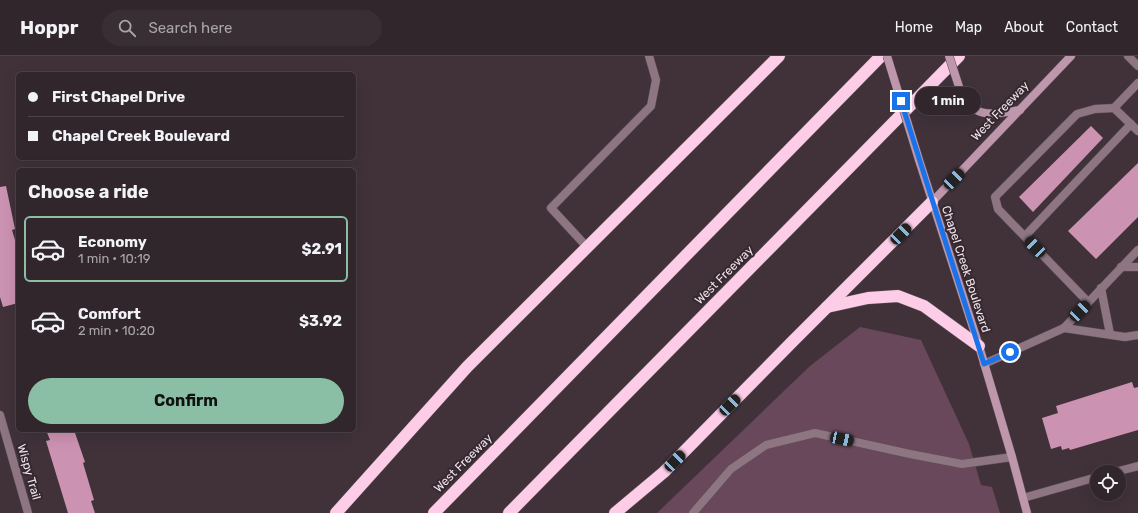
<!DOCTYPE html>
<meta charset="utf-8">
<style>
:root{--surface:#31262c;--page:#392e34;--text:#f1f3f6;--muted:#a8a5a9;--line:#4c4348;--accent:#8abfa5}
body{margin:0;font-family:Rubik,sans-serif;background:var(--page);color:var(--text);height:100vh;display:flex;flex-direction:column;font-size:15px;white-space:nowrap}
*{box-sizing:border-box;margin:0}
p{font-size:13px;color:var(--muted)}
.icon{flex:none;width:22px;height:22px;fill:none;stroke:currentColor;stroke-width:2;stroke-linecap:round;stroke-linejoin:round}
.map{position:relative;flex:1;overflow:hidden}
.sheet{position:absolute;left:16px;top:112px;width:340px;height:264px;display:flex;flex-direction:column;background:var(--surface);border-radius:6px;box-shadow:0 4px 16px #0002,0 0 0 1px var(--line)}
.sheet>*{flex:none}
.hud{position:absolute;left:16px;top:16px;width:340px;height:88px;border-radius:6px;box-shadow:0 4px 16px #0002,0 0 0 1px var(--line);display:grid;align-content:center;height:88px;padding:0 12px;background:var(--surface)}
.controls{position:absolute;left:1090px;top:409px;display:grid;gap:8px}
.controls a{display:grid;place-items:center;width:36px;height:36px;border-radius:50%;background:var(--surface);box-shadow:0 4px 16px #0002,0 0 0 1px var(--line);font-size:20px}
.end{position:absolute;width:18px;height:18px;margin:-9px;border:5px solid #1a73e8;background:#fff;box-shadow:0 0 0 2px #fff}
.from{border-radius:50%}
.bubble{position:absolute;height:28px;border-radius:14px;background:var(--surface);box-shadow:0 4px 16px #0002,0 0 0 1px var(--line);font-size:13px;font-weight:700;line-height:28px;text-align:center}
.car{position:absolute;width:12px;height:24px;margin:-12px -6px;border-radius:5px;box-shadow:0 0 3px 1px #0007;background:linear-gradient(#222 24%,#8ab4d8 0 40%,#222 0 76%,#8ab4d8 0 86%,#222 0)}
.hud b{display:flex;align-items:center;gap:14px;height:38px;font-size:15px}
.hud b+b{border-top:1px solid var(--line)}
.hud i{width:10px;height:10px;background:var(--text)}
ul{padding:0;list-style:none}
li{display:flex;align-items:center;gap:12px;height:66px;margin:0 8px 6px;padding:0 4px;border:2px solid transparent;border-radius:6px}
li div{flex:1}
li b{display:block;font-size:15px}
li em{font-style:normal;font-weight:700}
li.on{border-color:var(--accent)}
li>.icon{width:36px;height:36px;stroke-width:1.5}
h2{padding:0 12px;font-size:18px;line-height:48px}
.action{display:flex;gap:8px;margin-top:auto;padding:8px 12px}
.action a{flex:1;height:46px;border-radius:24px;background:var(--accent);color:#111;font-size:16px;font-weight:700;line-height:46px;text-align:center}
header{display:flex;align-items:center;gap:24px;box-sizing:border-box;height:56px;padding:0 20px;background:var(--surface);border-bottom:1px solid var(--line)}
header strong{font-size:19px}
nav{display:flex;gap:22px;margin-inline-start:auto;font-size:14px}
.search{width:280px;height:36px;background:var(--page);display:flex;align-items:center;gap:10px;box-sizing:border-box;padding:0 14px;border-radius:22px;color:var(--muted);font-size:15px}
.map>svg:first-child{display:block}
.green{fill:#6a485b}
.building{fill:#cc92b2}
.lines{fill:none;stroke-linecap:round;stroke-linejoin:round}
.lane-casing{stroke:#5d4f56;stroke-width:9}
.street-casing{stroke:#5d4f56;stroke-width:9}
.secondary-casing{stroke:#5d4f56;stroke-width:9}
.highway-casing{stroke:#5d4f56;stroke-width:13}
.lane{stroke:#8d7582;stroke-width:8}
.street{stroke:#8d7582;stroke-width:8}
.secondary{stroke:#be97ac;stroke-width:8}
.highway{stroke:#fdcde7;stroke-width:12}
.secondary-bridge-casing{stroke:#5d4f56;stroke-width:9;stroke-linecap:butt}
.secondary-bridge{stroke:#be97ac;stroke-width:8}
.route{stroke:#1a73e8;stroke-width:5}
.labels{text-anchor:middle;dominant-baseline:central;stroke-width:4;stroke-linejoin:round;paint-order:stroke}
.street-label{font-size:12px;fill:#efe5ea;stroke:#362830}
</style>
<header>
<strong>Hoppr</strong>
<div class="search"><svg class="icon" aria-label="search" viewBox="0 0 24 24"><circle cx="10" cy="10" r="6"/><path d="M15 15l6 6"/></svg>Search here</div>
<nav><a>Home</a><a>Map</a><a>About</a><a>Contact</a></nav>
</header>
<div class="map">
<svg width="1138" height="457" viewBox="0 0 1138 457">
<rect width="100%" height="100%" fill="#41323a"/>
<polygon class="green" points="860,271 921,284 969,388 981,429 992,431 1000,457 657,457 810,310"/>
<g class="building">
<polygon points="1091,70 1103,82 1033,156 1019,141"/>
<polygon points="1138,107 1138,161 1096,203 1068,175"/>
<polygon points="6,130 15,173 12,174 18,194 18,247 3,251 0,241 0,131"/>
<polygon points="1132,326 1134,332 1138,331 1138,374 1070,394 1069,392 1062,394 1061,390 1051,393 1042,362 1058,357 1056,350"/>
<polygon points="46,374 74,374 85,406 83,407 94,444 91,445 95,457 68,457 46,385 50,384"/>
</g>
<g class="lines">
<defs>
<g id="lane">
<polyline points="1138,27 1114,52 1138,75"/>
<polyline points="1025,180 1131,68"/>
<polyline points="587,191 551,152 651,50 656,24 649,0"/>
<polyline points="1121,211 1138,211"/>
<polyline points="1101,232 1110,278"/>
<polyline points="1088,246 998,153 995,141 1077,58 1095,53 1114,52"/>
<polyline points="1064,272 1125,281 1138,279"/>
<polyline points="693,457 731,413 766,389 815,377 910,398 962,408 1012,401"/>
</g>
<g id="street">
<polyline points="1128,0 1138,10"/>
<polyline points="984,308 1064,272 1138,194"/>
<polyline points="0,359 28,457"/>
<polyline points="1115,416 1138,410"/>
<polyline points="1023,442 1097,421"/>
</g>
<g id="secondary">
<path d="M 962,40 C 965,44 968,49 973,52 C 986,62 1005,56 1020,54"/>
<polyline points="919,104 979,290 1012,401 1027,457"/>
<polyline points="932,146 1071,0"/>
</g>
<g id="highway">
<polyline points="827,251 868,242 898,240 924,250 979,290"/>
<polyline points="336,457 467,311 779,0"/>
<polyline points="434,457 881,0"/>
<polyline points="509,457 959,0"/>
<polyline points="615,457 664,416 792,286 932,146"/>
</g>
</defs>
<use href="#lane" class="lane-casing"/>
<use href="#street" class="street-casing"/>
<use href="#secondary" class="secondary-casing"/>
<use href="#highway" class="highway-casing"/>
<use href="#lane" class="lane"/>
<use href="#street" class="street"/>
<use href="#secondary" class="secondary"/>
<use href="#highway" class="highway"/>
<defs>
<g id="secondary-bridge">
<polyline points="887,0 919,104"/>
<polyline points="949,0 962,40"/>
</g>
</defs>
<use href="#secondary-bridge" class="secondary-bridge-casing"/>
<use href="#secondary-bridge" class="secondary-bridge"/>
</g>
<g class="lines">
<polyline class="route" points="901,45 984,308 1010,296"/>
</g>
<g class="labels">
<g class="street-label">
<text transform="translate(1000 55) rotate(-46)">West Freeway</text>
<text transform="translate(966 213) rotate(72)">Chapel Creek Boulevard</text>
<text transform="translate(724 219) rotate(-45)">West Freeway</text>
<text transform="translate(463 407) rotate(-45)">West Freeway</text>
<text transform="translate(29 416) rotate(74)">Wispy Trail</text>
</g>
</g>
</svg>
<div class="controls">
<a><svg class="icon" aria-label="locate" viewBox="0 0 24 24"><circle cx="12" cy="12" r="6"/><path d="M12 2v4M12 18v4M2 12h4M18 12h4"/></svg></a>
</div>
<i class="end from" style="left:1010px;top:296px"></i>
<i class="end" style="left:901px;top:45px"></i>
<div class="bubble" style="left:915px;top:31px;width:66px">1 min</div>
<i class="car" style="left:954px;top:123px;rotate:44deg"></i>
<i class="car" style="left:901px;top:178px;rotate:45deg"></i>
<i class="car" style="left:1035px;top:191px;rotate:316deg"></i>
<i class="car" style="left:1080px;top:255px;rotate:44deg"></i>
<i class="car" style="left:730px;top:349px;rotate:45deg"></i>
<i class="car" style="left:842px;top:383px;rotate:102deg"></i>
<i class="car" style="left:675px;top:405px;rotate:45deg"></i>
<div class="hud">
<b><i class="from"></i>First Chapel Drive</b>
<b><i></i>Chapel Creek Boulevard</b>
</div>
<section class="sheet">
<h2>Choose a ride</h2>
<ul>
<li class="on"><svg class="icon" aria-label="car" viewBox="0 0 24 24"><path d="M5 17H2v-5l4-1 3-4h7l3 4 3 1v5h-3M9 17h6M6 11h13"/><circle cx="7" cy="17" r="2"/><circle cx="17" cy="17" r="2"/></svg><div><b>Economy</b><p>1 min · 10:19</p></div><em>$2.91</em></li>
<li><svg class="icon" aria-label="car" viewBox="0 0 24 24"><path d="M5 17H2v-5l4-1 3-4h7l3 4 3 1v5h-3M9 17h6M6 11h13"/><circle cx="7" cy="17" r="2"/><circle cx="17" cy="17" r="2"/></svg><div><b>Comfort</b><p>2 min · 10:20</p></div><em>$3.92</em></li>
</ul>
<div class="action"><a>Confirm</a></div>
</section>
</div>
